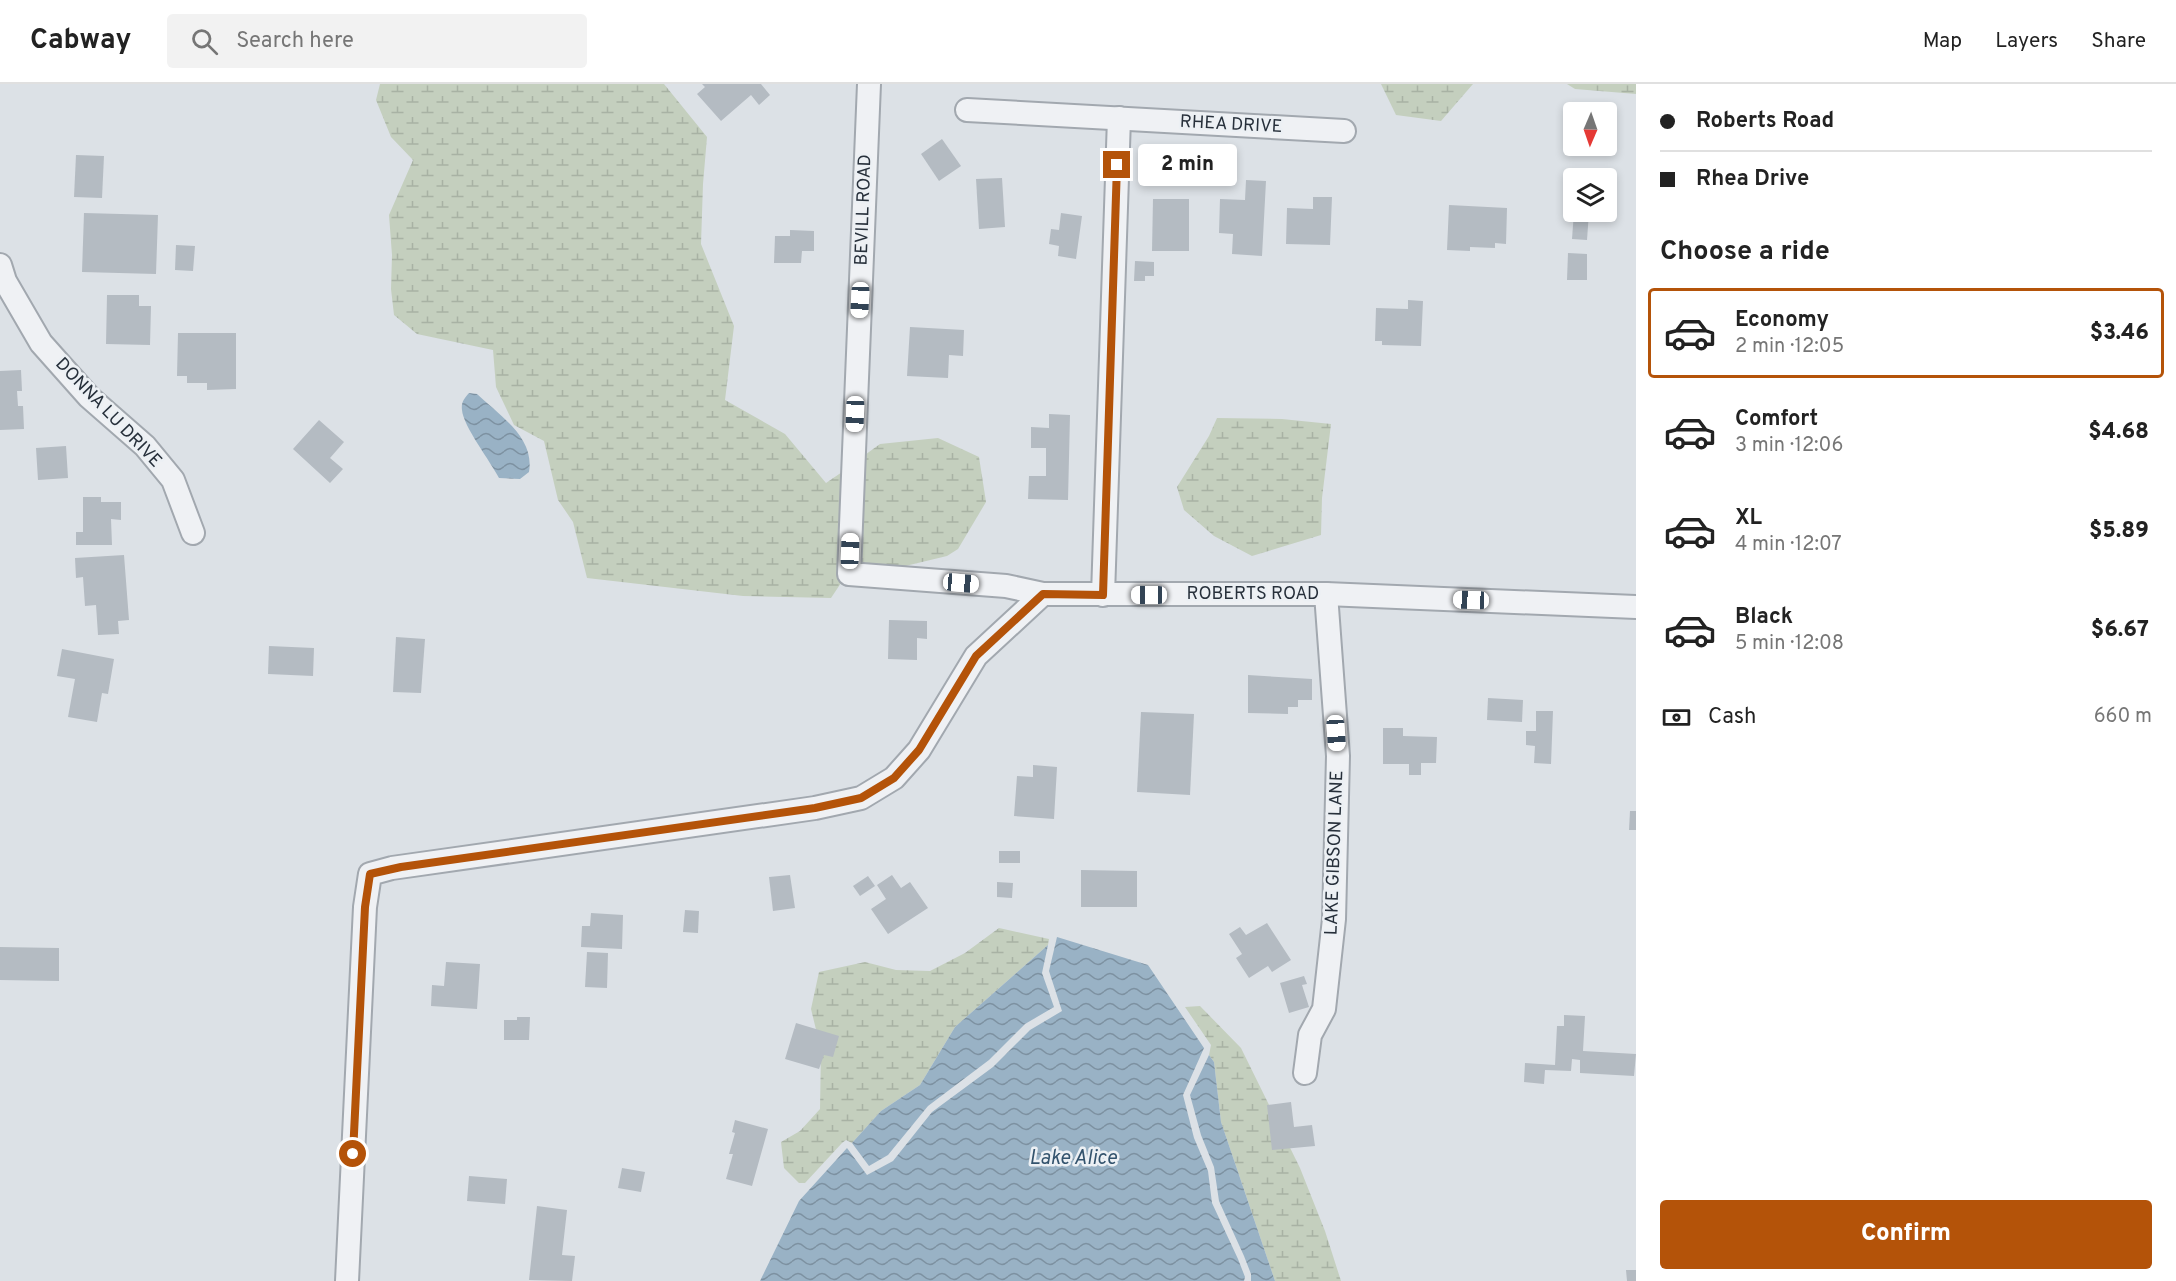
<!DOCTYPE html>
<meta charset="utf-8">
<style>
:root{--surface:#fff;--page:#f2f2f2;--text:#222;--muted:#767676;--line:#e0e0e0;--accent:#b45309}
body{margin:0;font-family:Overpass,sans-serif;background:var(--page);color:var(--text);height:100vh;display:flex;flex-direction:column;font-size:22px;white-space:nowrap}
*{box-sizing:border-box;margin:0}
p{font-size:20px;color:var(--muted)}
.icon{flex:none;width:33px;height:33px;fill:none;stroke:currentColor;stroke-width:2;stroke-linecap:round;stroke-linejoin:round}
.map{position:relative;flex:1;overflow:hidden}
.drawer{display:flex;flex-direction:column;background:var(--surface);width:540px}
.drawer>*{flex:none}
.guide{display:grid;align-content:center;height:132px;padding:0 24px;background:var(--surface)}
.needle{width:39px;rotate:182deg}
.fabs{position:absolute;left:1563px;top:18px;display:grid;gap:12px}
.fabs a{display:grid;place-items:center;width:54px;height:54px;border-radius:6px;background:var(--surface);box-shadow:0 3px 9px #0003;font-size:30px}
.end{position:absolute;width:27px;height:27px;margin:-14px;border:8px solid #b45309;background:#fff;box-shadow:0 0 0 3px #fff}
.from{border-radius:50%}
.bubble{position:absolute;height:42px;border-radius:6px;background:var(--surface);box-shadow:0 3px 9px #0003;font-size:20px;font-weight:800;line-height:42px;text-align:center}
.car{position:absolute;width:18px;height:36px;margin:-18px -9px;border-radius:8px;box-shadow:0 0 4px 2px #0007;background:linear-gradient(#fff 24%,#345 0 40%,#fff 0 76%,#345 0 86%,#fff 0)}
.guide b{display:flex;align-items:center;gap:21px;height:57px;font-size:22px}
.guide b+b{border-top:2px solid var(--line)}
.guide i{width:15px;height:15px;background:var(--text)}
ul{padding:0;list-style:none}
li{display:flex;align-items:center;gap:18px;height:90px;margin:0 12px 9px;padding:0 12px;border:3px solid transparent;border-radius:6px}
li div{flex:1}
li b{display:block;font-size:22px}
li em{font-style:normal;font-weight:800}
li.current{border-color:var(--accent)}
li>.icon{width:54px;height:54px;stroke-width:1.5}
h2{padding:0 24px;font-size:27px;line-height:72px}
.pay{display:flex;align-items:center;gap:15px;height:66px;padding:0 24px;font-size:22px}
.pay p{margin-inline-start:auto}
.button{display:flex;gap:12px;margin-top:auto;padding:12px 24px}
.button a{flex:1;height:69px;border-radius:6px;background:var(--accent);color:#fff;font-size:24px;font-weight:800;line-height:69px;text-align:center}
header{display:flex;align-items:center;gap:36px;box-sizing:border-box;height:84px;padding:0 30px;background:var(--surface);border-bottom:2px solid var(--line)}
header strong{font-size:28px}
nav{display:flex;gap:33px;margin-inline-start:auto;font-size:21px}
.search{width:420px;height:54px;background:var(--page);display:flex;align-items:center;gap:15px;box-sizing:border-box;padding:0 21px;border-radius:6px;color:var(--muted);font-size:22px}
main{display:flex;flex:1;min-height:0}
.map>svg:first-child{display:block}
.wetland{fill:url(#wetland-marsh)}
.water{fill:url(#water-waves)}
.building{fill:#b4bbc2}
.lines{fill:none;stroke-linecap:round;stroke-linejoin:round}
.minor-casing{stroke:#a2a8af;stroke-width:26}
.minor{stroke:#eff1f4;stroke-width:22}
.route{stroke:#b45309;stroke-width:8}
.labels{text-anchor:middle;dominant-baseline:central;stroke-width:5;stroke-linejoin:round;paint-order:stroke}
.street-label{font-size:18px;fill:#27303b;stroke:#ecf0f4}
.water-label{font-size:20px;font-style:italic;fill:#33536d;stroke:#ecf0f4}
</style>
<header>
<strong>Cabway</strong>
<div class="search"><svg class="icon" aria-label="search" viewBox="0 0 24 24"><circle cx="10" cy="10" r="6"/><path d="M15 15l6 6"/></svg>Search here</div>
<nav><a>Map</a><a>Layers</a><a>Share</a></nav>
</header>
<main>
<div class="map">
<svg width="1636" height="1197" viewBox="0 0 1636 1197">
<defs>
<pattern id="wetland-marsh" width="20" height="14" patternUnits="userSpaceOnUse" patternTransform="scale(1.5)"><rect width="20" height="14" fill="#c4cfbe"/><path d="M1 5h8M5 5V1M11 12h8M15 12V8" fill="none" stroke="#a8b2a4"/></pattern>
<pattern id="water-waves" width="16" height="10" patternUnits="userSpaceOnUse" patternTransform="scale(1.5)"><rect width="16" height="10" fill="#99b2c5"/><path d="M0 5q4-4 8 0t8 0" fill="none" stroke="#7d91a1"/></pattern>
</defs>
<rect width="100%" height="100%" fill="#dce1e6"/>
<g class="wetland">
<polygon points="380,0 664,0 707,53 703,100 701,160 734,242 725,316 785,350 826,399 845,386 843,496 831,514 743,512 587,494 573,438 558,416 544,357 514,341 496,303 493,266 417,250 394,231 391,205 392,171 389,131 413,76 391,53 376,16"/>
<polygon points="1381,0 1473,0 1441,37 1396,31"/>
<polygon points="1567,0 1636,0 1636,10 1575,5"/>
<polygon points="1217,334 1282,335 1331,340 1322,414 1321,451 1252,472 1214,452 1184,426 1177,403 1209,352"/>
<polygon points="938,354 979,373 986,418 958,465 947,472 897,484 858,481 862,373 880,360"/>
<polygon points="999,844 1049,855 1048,861 955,943 920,1001 881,1027 852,1059 846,1056 842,1059 805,1099 799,1099 784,1084 781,1058 800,1047 820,1025 821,966 811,925 819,888 865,878 896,886 930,887 965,869"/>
<polygon points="1200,922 1241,964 1300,1084 1325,1147 1341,1197 1275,1197 1221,1038 1214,978 1209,971 1211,961 1185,923"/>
</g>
<g class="water">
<path d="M 469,309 L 477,310 C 500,332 535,353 529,388 L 520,395 L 499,394 C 491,378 463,342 462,326 C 461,318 464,315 469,309 Z"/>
<polygon points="1057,853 1148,881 1204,964 1183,1011 1194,1054 1208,1087 1212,1119 1238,1175 1245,1193 1244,1197 760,1197 799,1117 847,1064 867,1091 893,1077 932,1028 993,983 1030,946 1062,927 1049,887"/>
<polygon points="1048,861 1042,889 1054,923 1025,940 989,976 928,1022 888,1071 869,1082 852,1059 881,1027 920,1001 955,943"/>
<polygon points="1209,971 1214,978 1221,1038 1275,1197 1251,1197 1251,1190 1244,1172 1219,1117 1214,1083 1201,1051 1190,1011"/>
</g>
<g class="building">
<polygon points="702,0 761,0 770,11 759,21 751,11 721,37 697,10 705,3"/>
<polygon points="942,55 961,82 939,97 921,70"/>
<polygon points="76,71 104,72 102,114 74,113"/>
<polygon points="1002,94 1005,143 979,145 976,95"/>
<polygon points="1246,96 1266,97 1262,172 1232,170 1233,150 1219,149 1220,115 1245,116"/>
<polygon points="1313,113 1332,113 1330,161 1286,160 1287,124 1313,125"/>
<polygon points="1153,115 1189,115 1189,167 1152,167"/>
<polygon points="1449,121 1507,124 1506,160 1495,159 1495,164 1470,163 1470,167 1447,166"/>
<polygon points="1574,128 1589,128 1587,156 1572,155"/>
<polygon points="84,129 158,131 156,190 82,188"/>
<polygon points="1061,129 1082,132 1076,175 1058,172 1059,162 1049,160 1051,145 1059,146"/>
<polygon points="790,146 814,147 814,167 802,167 801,179 774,179 775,152 790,152"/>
<polygon points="176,161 195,162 193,187 175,186"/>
<polygon points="1568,169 1587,170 1587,196 1567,196"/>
<polygon points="1135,177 1154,178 1154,192 1145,192 1145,197 1134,197"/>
<polygon points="107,211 139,211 139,222 151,222 150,261 106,260"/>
<polygon points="1408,216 1423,217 1421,262 1382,261 1382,257 1375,257 1376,224 1408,225"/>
<polygon points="910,243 964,246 963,272 949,271 948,294 907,292"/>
<polygon points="178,249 236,249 236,305 207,306 207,299 187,299 187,292 177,292"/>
<polygon points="21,286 22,307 17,307 18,322 23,322 24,345 0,346 0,287"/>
<polygon points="1049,330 1070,331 1068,416 1028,415 1029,392 1046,392 1046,364 1031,364 1031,343 1049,344"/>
<polygon points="319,336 344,358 330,374 343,385 330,399 293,365"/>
<polygon points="66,362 68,394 38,396 36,364"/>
<polygon points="83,413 101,413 101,418 121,418 121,436 111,435 112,461 76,461 76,448 83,448"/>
<polygon points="124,471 129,536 118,537 119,550 98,551 96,521 85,522 83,493 76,494 75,474"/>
<polygon points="889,536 927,537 927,555 917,554 917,576 888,575"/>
<polygon points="396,553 425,555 421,609 393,608"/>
<polygon points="269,562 314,564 313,592 268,590"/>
<polygon points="62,565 114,575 108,610 102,609 97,638 68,633 75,595 57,592"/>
<polygon points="1248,591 1312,595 1312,616 1298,616 1298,623 1288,623 1288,630 1248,629"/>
<polygon points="1488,614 1523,616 1522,638 1487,636"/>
<polygon points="1536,627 1553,627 1551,680 1534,679 1535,662 1526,661 1526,647 1536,647"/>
<polygon points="1141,628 1194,630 1190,711 1137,708"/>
<polygon points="1383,644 1403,644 1403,652 1437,653 1436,679 1421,679 1421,691 1409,691 1409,680 1383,680"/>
<polygon points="1033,681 1057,683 1054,735 1014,732 1017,692 1033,693"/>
<polygon points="1630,727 1636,727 1636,746 1629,746"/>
<rect x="999" y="767" width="21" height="12"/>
<polygon points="1081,786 1137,787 1137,823 1081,823"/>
<polygon points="790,791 795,824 773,827 769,793"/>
<polygon points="892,791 901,804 910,798 928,824 888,850 871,825 886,815 877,801"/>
<polygon points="868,792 875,802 860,812 853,802"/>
<polygon points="997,798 1013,799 1012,814 997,813"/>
<polygon points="685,826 699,827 698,849 683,848"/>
<polygon points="591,829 623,831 622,865 581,863 582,842 590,842"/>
<polygon points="1267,839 1291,876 1272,888 1268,882 1249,894 1236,874 1242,870 1229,850 1240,843 1246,851"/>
<polygon points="0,863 59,864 59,897 0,896"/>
<polygon points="587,868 608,869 607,904 585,903"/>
<polygon points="446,878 480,880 477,925 431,922 432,901 444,902"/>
<polygon points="1304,892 1307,900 1302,901 1309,923 1289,929 1280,899"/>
<polygon points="1564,931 1585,932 1583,967 1636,970 1634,992 1580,989 1580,976 1572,975 1571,987 1545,986 1544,1000 1524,998 1525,979 1555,981 1557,942 1564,942"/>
<polygon points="517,933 530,933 529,956 504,956 504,936 517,936"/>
<polygon points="796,939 839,952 833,973 824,971 819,985 785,975"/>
<polygon points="1291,1018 1294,1043 1312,1041 1315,1062 1272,1066 1267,1021"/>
<polygon points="735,1036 768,1045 752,1102 726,1095 733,1070 729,1070 735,1049 732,1048"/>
<polygon points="622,1084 645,1088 641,1108 618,1104"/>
<polygon points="469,1092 507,1095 505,1120 467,1117"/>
<polygon points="537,1122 567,1126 562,1171 575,1172 572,1197 529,1196"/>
<polygon points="1626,1186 1636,1186 1636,1197 1627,1197"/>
</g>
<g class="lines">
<defs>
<g id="minor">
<polyline points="869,0 849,490 1006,502 1043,510"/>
<polyline points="967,26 1344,47"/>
<polyline points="0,181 5,197 41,259 89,313 145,362 173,396 193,449"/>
<polyline points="1103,511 1119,34"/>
<polyline points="1305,989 1310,951 1324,925 1334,835 1338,672 1326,510"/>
<polyline points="347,1197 365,823 370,790 392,784 815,724 861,714 894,694 919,666 976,572 1043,510 1326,510 1636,523"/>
</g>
</defs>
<use href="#minor" class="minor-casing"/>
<use href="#minor" class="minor"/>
</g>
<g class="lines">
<polyline class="route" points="353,1070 365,823 370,790 401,783 815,724 861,714 894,694 919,666 976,572 1043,510 1103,511 1117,81"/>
</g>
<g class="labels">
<g class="street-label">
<text transform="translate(1231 41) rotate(3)">RHEA DRIVE</text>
<text transform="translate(864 126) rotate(-88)">BEVILL ROAD</text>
<text transform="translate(108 329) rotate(46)">DONNA LU DRIVE</text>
<text x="1253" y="510">ROBERTS ROAD</text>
<text transform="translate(1335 769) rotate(-88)">LAKE GIBSON LANE</text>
</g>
<g class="water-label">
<text x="1073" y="1075">Lake Alice</text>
</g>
</g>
</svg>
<div class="fabs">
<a><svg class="needle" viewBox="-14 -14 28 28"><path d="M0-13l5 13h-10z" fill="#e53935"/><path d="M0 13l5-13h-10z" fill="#767676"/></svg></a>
<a><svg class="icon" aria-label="layers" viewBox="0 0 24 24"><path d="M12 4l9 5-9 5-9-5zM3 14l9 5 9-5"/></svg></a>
</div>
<i class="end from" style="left:353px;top:1070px"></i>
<i class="end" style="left:1117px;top:81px"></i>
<div class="bubble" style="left:1138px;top:60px;width:99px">2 min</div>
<i class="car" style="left:860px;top:216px;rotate:183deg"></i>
<i class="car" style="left:855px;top:330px;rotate:182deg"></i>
<i class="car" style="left:850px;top:467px;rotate:2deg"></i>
<i class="car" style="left:961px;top:499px;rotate:95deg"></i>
<i class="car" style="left:1149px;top:511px;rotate:270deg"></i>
<i class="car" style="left:1471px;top:516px;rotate:272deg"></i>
<i class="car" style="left:1336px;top:649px;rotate:176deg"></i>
</div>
<section class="drawer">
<div class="guide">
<b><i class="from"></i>Roberts Road</b>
<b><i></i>Rhea Drive</b>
</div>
<h2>Choose a ride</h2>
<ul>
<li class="current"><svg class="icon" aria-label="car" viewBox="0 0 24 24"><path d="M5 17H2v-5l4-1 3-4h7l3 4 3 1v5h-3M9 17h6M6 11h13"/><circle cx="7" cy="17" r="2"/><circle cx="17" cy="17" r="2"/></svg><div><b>Economy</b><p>2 min · 12:05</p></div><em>$3.46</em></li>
<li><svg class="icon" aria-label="car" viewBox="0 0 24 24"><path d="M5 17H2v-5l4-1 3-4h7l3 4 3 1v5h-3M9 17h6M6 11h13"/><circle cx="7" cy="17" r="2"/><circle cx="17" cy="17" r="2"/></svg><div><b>Comfort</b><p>3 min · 12:06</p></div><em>$4.68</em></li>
<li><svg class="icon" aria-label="car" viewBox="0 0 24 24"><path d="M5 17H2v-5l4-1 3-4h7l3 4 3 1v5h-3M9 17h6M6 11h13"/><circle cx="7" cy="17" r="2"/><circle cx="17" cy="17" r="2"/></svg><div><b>XL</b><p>4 min · 12:07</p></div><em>$5.89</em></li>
<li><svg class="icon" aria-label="car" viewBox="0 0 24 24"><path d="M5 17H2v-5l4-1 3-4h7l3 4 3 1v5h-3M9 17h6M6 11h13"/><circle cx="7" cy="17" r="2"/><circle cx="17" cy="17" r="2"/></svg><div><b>Black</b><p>5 min · 12:08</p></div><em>$6.67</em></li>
</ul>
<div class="pay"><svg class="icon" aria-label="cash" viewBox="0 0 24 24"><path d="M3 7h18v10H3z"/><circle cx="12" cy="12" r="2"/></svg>Cash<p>660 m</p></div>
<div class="button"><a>Confirm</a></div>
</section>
</main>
